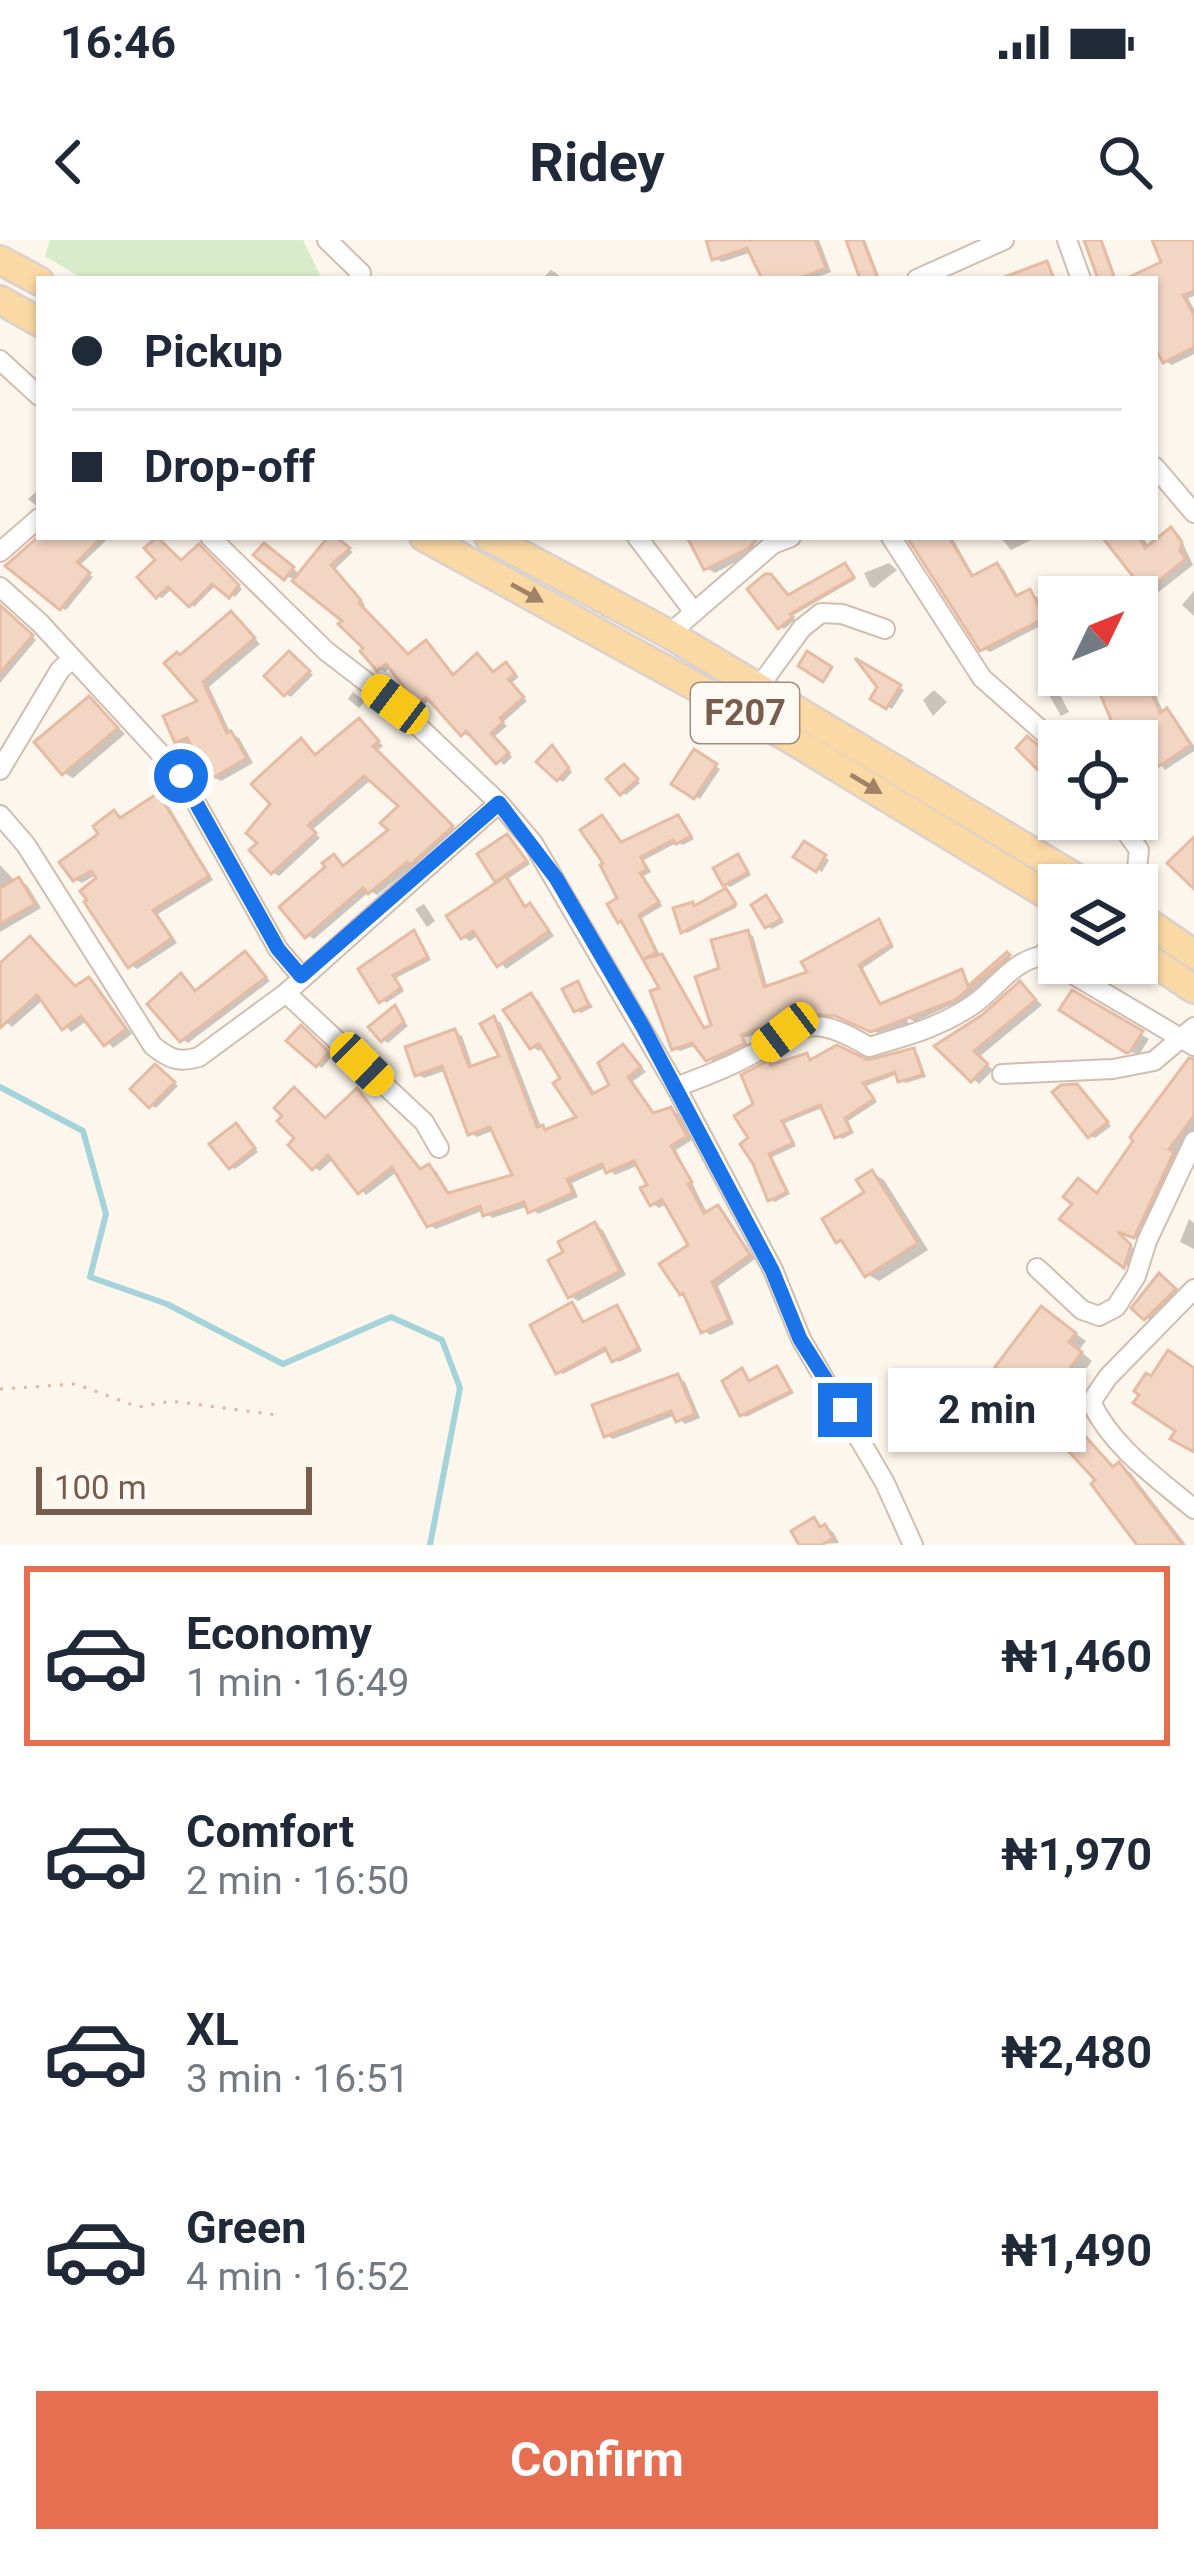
<!DOCTYPE html>
<meta charset="utf-8">
<style>
:root{--surface:#fff;--page:#f2f2f3;--text:#1f2937;--muted:#747a83;--line:#e0e1e3;--accent:#e76f51}
body{margin:0;font-family:Roboto,sans-serif;background:var(--page);color:var(--text);height:100vh;display:flex;flex-direction:column;font-size:45px;white-space:nowrap}
*{box-sizing:border-box;margin:0}
p{font-size:39px;color:var(--muted)}
.icon{flex:none;width:66px;height:66px;fill:none;stroke:currentColor;stroke-width:2;stroke-linecap:round;stroke-linejoin:round}
.map{position:relative;height:1305px;overflow:hidden}
.drawer{display:flex;flex-direction:column;background:var(--surface);flex:1}
.drawer>*{flex:none}
.top-card{position:absolute;left:36px;top:36px;width:1122px;height:264px;border-radius:0px;box-shadow:0 3px 9px #0004;display:grid;align-content:center;height:264px;padding:0 36px;background:var(--surface)}
.needle{width:78px;rotate:47deg}
.fabs{position:absolute;left:1038px;top:336px;display:grid;gap:24px}
.fabs a{display:grid;place-items:center;width:120px;height:120px;border-radius:0px;background:var(--surface);box-shadow:0 3px 9px #0004;font-size:60px}
.scale{position:absolute;left:36px;bottom:30px;width:276px;box-sizing:border-box;padding-left:12px;border:6px solid #7a5c4d;border-top:0;font-size:33px;line-height:42px;white-space:nowrap;color:#7a5c4d;-webkit-text-stroke:9px #fffaf3;paint-order:stroke}
.end{position:absolute;width:54px;height:54px;margin:-27px;border:15px solid #1a73e8;background:#fff;box-shadow:0 0 0 6px #fff}
.from{border-radius:50%}
.bubble{position:absolute;height:84px;border-radius:0px;background:var(--surface);box-shadow:0 3px 9px #0004;font-size:39px;font-weight:700;line-height:84px;text-align:center}
.car{position:absolute;width:36px;height:72px;margin:-36px -18px;border-radius:15px;box-shadow:0 0 9px 3px #0007;background:linear-gradient(#f5c518 24%,#345 0 40%,#f5c518 0 76%,#345 0 86%,#f5c518 0)}
.top-card b{display:flex;align-items:center;gap:42px;height:114px;font-size:45px}
.top-card b+b{border-top:3px solid var(--line)}
.top-card i{width:30px;height:30px;background:var(--text)}
ul{padding:21px 0 0;list-style:none}
li{display:flex;align-items:center;gap:36px;height:180px;margin:0 24px 18px;padding:0 12px;border:6px solid transparent;border-radius:0px}
li div{flex:1}
li b{display:block;font-size:45px}
li em{font-style:normal;font-weight:700}
li.selected{border-color:var(--accent)}
li>.icon{width:108px;height:108px;stroke-width:1.5}
.button{display:flex;gap:24px;margin-top:auto;padding:24px 36px}
.button a{flex:1;height:138px;border-radius:0px;background:var(--accent);color:#fff;font-size:48px;font-weight:700;line-height:138px;text-align:center}
.status{display:flex;justify-content:space-between;align-items:center;height:84px;padding:0 60px;background:var(--surface);direction:ltr}
.status svg{height:33px;fill:currentColor}
header{display:flex;justify-content:space-between;align-items:center;height:156px;padding:0 36px;background:var(--surface);font-size:54px;font-weight:700}
.map>svg:first-child{display:block}
.green{fill:#d8ecc9}
.shadow{fill:#0003}
.lines{fill:none;stroke-linecap:round;stroke-linejoin:round}
.stream{stroke:#a5d3da;stroke-width:6}
.building{fill:#f3d5c3;stroke:#e6bba3;stroke-width:3}
.minor-casing{stroke:#d1beb0;stroke-width:22}
.primary-casing{stroke:#dad1cd;stroke-width:32}
.path{stroke:#d9b8a5;stroke-width:3;stroke-dasharray:3 9;stroke-linecap:butt}
.minor{stroke:#fff;stroke-width:18}
.primary{stroke:#fbd9a5;stroke-width:27}
.oneway{fill:#a18267}
.route{stroke:#1a73e8;stroke-width:15}
.labels{text-anchor:middle;dominant-baseline:central;stroke-width:9;stroke-linejoin:round;paint-order:stroke}
.shield{fill:#fffaf3;stroke:#a28b7f;stroke-width:3}
.shield-label{font-size:36px;font-weight:bold;fill:#7a5c4d}
</style>
<div class="status"><b>16:46</b><svg viewBox="0 0 49 12"><path d="M0 12V9h3v3zM5 12V6h3v6zM10 12V3h3v9zM15 12V0h3v12zM26 1h20v11H26zM47 4h2v5h-2z"/></svg></div>
<header><svg class="icon" aria-label="back" viewBox="0 0 24 24"><path d="M15 5l-7 7 7 7"/></svg>Ridey<svg class="icon" aria-label="search" viewBox="0 0 24 24"><circle cx="10" cy="10" r="6"/><path d="M15 15l6 6"/></svg></header>
<div class="map">
<svg width="1194" height="1305" viewBox="0 0 1194 1305">
<rect width="100%" height="100%" fill="#fdf6ec"/>
<polygon class="green" points="50,0 303,0 322,39 83,39 45,16"/>
<g class="shadow">
<polygon points="709,0 819,0 831,32 813,39 765,39 752,12 722,22 715,18"/>
<polygon points="849,0 865,0 880,39 864,39"/>
<polygon points="1155,0 1194,0 1194,56 1188,58 1194,69 1194,114 1172,125 1165,121 1155,98 1155,39 1132,39 1165,24"/>
<polygon points="551,30 556,33 562,39 542,39"/>
<polygon points="39,249 39,268 28,259"/>
<polygon points="1171,291 1179,295 1193,325 1156,354 1147,350 1106,297 1143,297 1149,308"/>
<polygon points="40,297 110,297 79,326 93,337 66,370 62,368"/>
<polygon points="332,297 353,312 335,329 365,365 363,368 410,417 426,404 455,437 483,420 495,434 506,425 519,437 511,443 527,461 503,482 507,486 494,497 512,517 504,525 472,493 468,496 463,493 432,459 424,464 419,461 391,426 385,432 379,428 346,380 292,338 286,337 269,309 301,335"/>
<polygon points="700,297 750,297 757,311 715,333 706,328"/>
<polygon points="914,297 952,297 975,338 997,326 1004,330 1019,358 1030,353 1037,357 1049,380 1059,374 1059,392 1052,380 990,412 983,408"/>
<polygon points="1000,297 1037,297 1011,310"/>
<polygon points="158,299 182,323 203,310 242,349 235,357 217,344 194,367 173,348 162,358 158,356"/>
<polygon points="889,323 897,330 874,348 870,346 864,333"/>
<polygon points="845,327 856,339 792,376 795,380 784,389 780,387 790,358"/>
<polygon points="1107,346 1117,357 1089,357"/>
<polygon points="1194,351 1194,376 1182,365"/>
<polygon points="0,366 36,400 0,443"/>
<polygon points="232,375 260,404 209,447 231,494 239,498 253,523 221,541 213,537 193,502 185,506 177,501 202,462 181,418"/>
<polygon points="1059,411 1059,435 1078,435 1067,442 1061,438 1048,418"/>
<polygon points="1137,414 1145,418 1155,439 1150,441 1164,474 1174,476 1194,506 1194,511 1165,530 1135,491 1126,494 1119,490 1091,435 1137,435"/>
<polygon points="294,417 313,435 291,457 286,454"/>
<polygon points="866,429 904,450 892,469 874,458 880,447"/>
<polygon points="934,450 947,462 933,476 923,460"/>
<polygon points="1058,451 1069,472 1061,476 1049,455"/>
<polygon points="353,452 365,461 359,468 348,459"/>
<polygon points="89,459 125,494 73,538 64,533"/>
<polygon points="359,481 383,506 377,511 458,591 418,626 415,624 377,655 370,651 314,699 307,695 335,617 346,627 392,591 403,566 372,539 312,590 320,598 279,636 272,632 262,603 274,563 302,502 318,517"/>
<polygon points="553,509 572,532 563,542 558,539"/>
<polygon points="695,513 720,529 700,559 675,543"/>
<polygon points="629,530 640,543 626,555 622,552"/>
<polygon points="158,556 165,560 213,640 158,674 177,703 137,729 131,725 106,629 82,643 75,639 114,574 122,578"/>
<polygon points="602,578 623,604 678,578 694,599 683,605 678,602 644,620 651,632 644,636 662,666 642,678 661,717 667,721 706,790 715,787 723,730 748,693 753,696 768,749 811,733 879,682 894,707 863,728 882,766 962,733 971,747 1007,716 1013,719 972,755 915,782 906,777 909,784 878,793 843,777 811,775 744,798 748,806 713,822 697,805 680,811 675,808 664,750 611,665 621,659"/>
<polygon points="1081,579 1095,579 1102,587 1095,593"/>
<polygon points="507,597 530,624 506,640 528,668 537,671 554,696 506,729 479,695 470,701 463,697 502,642 497,639"/>
<polygon points="805,605 829,620 822,632 798,616"/>
<polygon points="738,617 751,635 730,647 725,644"/>
<polygon points="0,625 16,642 27,645 41,668 0,692"/>
<polygon points="726,651 737,667 687,693 684,691 693,665 697,668"/>
<polygon points="766,659 784,682 772,689 767,686"/>
<polygon points="424,664 435,681 427,687 415,669"/>
<polygon points="414,694 431,720 396,738 404,751 386,763 362,730"/>
<polygon points="245,715 270,741 188,803 182,799 181,736 198,753"/>
<polygon points="0,727 77,749 89,740 96,744 132,794 113,808 88,780 71,792 44,759 12,787 0,777"/>
<polygon points="578,744 593,767 581,773 576,770"/>
<polygon points="1021,745 1042,765 979,817 993,830 979,844 938,806 984,777"/>
<polygon points="1073,754 1149,799 1139,815 1127,810"/>
<polygon points="531,756 538,760 596,855 613,846 623,807 646,832 633,841 656,875 671,870 678,874 692,900 676,910 708,975 718,969 725,973 755,1019 718,1046 734,1084 710,1095 704,1091 688,1056 682,1053 692,1006 668,963 659,968 653,964 651,946 639,925 615,935 607,927 572,943 578,957 538,974 529,966 492,978 484,970 436,989 429,985 398,931 366,955 334,918 320,931 314,927 299,898 327,880 357,852 423,931 429,927 436,931 451,955 516,937 495,890 477,897 470,893 447,830 424,838 417,834 455,792 462,796 473,828 504,817 494,779 501,783 541,887 549,892 580,878 545,807 539,811 532,807"/>
<polygon points="395,769 408,786 388,803 383,800"/>
<polygon points="306,792 332,816 322,828 317,825"/>
<polygon points="913,811 918,814 926,837 905,843 898,834 866,846 877,862 848,881 854,893 842,899 838,896 824,867 785,883 796,906 772,917 790,954 775,962 770,959 752,899 756,865 775,827 807,816 813,822 868,824"/>
<polygon points="1194,829 1194,894 1142,1000 1115,990 1137,1012 1132,1029 1064,978 1099,956"/>
<polygon points="160,831 178,846 156,868 151,865"/>
<polygon points="1082,851 1111,886 1095,898 1090,895"/>
<polygon points="241,890 258,912 235,929 231,927"/>
<polygon points="872,933 884,940 928,1010 879,1041 867,1034 849,1006 839,1000 868,953"/>
<polygon points="1189,979 1194,983 1194,1009 1180,1002"/>
<polygon points="595,985 603,990 626,1035 578,1061 570,1056"/>
<polygon points="1164,1039 1178,1053 1151,1081 1135,1068"/>
<polygon points="572,1066 586,1084 617,1068 622,1071 642,1111 619,1122 609,1110 563,1134 559,1132"/>
<polygon points="1053,1077 1086,1101 1079,1110 1092,1121 1056,1168 1045,1161"/>
<polygon points="777,1129 794,1153 746,1177 742,1174 742,1132 752,1143"/>
<polygon points="678,1138 685,1142 700,1178 685,1184 676,1175 613,1199 606,1195"/>
<polygon points="1075,1188 1116,1228 1130,1232 1186,1305 1141,1305 1079,1208"/>
<polygon points="814,1281 833,1292 839,1303 802,1305"/>
</g>
<g class="lines">
<polyline class="stream" points="0,847 83,891 106,974 90,1037 167,1064 283,1124 391,1077 442,1100 460,1148 430,1305"/>
</g>
<g class="building">
<polygon points="706,0 815,0 826,28 798,39 762,39 747,8 712,20"/>
<polygon points="846,0 863,0 878,39 860,39"/>
<polygon points="1084,0 1101,0 1115,39 1098,39"/>
<polygon points="1152,0 1194,0 1194,51 1183,55 1194,75 1194,107 1163,123 1155,108 1155,39 1125,39 1161,22"/>
<polygon points="1047,21 1054,39 1003,39 1002,38"/>
<polygon points="1171,287 1182,302 1180,311 1186,319 1145,352 1102,297 1139,297 1145,308"/>
<polygon points="38,297 102,297 77,322 90,333 60,370 5,326"/>
<polygon points="157,297 181,320 199,304 239,345 229,358 212,344 189,367 168,347 156,358 137,337 155,320 144,308"/>
<polygon points="328,297 336,297 350,308 331,325 361,360 359,363 408,414 426,400 453,435 477,413 493,432 506,422 515,434 508,439 524,457 500,478 503,482 491,493 509,513 496,524 466,491 461,496 426,457 417,464 386,424 377,431 360,411 363,408 338,384 342,381 292,341"/>
<polygon points="687,297 760,297 747,309 704,330"/>
<polygon points="907,297 949,297 972,336 997,323 1016,356 1030,349 1045,378 980,411"/>
<polygon points="264,303 294,327 284,340 253,315"/>
<polygon points="845,323 854,337 790,374 793,377 778,389 747,349 765,334 771,334 788,355"/>
<polygon points="0,365 33,395 0,433"/>
<polygon points="231,371 255,398 203,442 227,493 231,491 247,518 211,539 187,498 175,503 163,476 197,461 164,423 177,412 180,415"/>
<polygon points="289,411 310,431 284,456 264,436"/>
<polygon points="807,411 832,427 823,442 798,426"/>
<polygon points="855,418 901,445 886,469 870,459 877,447"/>
<polygon points="1087,435 1144,435 1160,473 1167,468 1191,505 1156,528 1129,487 1116,492 1101,456"/>
<polygon points="89,456 118,488 62,535 34,502"/>
<polygon points="359,478 379,501 373,506 453,586 410,625 407,622 368,654 363,648 305,698 279,667 325,627 322,623 334,614 343,626 388,590 380,583 398,566 364,536 308,585 316,593 271,634 249,610 257,603 246,593 270,564 251,544 301,498 315,515"/>
<polygon points="1027,496 1059,523 1059,551 1016,508"/>
<polygon points="552,505 569,528 557,541 536,522"/>
<polygon points="694,509 717,524 694,559 671,544"/>
<polygon points="624,524 638,539 620,555 606,539"/>
<polygon points="158,553 209,636 153,670 172,698 128,728 84,662 87,660 80,651 96,638 91,631 73,641 59,622 98,594 93,586 114,570 120,578"/>
<polygon points="602,575 621,602 678,575 691,596 676,604 673,600 641,617 647,630 640,633 659,662 639,675 656,712 644,719 662,714 704,788 711,785 695,737 719,728 711,700 748,690 764,747 807,732 801,722 879,679 891,704 859,725 880,764 962,729 968,746 1007,712 1010,715 955,760 871,792 835,776 805,774 741,795 745,803 706,821 692,803 672,810 650,751 659,748 621,681 618,683 607,664 617,658 600,625 603,623 580,590"/>
<polygon points="507,594 527,621 495,642 477,614"/>
<polygon points="1194,597 1194,649 1167,623"/>
<polygon points="804,601 826,615 816,632 793,617"/>
<polygon points="738,614 748,632 723,646 713,628"/>
<polygon points="506,636 525,667 530,663 549,691 497,727 473,691 461,699 446,676"/>
<polygon points="19,637 35,664 0,684 0,648"/>
<polygon points="726,648 736,664 681,693 673,668 693,662 694,666"/>
<polygon points="766,655 781,679 765,688 751,665"/>
<polygon points="414,690 428,717 393,735 401,748 379,763 358,729"/>
<polygon points="30,696 75,746 89,737 126,789 104,806 81,776 62,790 37,755 0,788 0,723"/>
<polygon points="245,711 266,737 180,802 147,764 181,733 195,751"/>
<polygon points="578,741 589,765 574,772 562,749"/>
<polygon points="1020,741 1036,760 974,811 988,824 971,842 934,806 982,775"/>
<polygon points="1072,750 1143,791 1130,812 1126,813 1059,770"/>
<polygon points="531,753 592,854 609,845 598,823 623,804 641,827 628,837 653,873 671,867 687,896 671,906 692,942 688,944 704,973 718,965 750,1015 712,1042 729,1080 701,1093 683,1053 680,1055 659,1024 688,1005 662,959 650,966 640,948 647,945 634,921 606,933 602,924 567,939 573,953 528,973 524,962 483,976 480,966 427,987 392,927 358,954 328,915 312,930 288,905 294,898 277,881 282,876 274,868 294,847 325,878 357,848 420,929 429,924 448,953 512,935 490,887 468,895 442,826 415,836 405,807 455,789 469,827 499,816 480,784 494,776 537,887 543,885 545,890 576,877 553,843 560,838 539,804 530,809 503,770"/>
<polygon points="395,765 404,782 381,802 368,787"/>
<polygon points="301,785 329,812 316,827 286,801"/>
<polygon points="837,805 868,820 914,808 923,835 898,842 895,832 863,843 874,859 845,878 851,891 835,898 820,865 782,881 793,903 769,914 787,952 768,961 753,924 740,904 748,898 734,876 753,864 741,835 769,820 771,825 807,813 810,820"/>
<polygon points="1189,818 1194,819 1194,876 1169,909 1174,912 1134,998 1118,992 1131,1005 1124,1028 1059,979 1072,964 1063,957 1078,938 1097,953 1133,901 1130,897"/>
<polygon points="155,824 175,842 149,868 130,849"/>
<polygon points="1077,844 1108,882 1088,898 1052,852 1061,845"/>
<polygon points="236,883 255,908 229,929 209,904"/>
<polygon points="872,930 918,1003 865,1037 841,1000 836,1003 822,979 864,952 856,940"/>
<polygon points="595,982 620,1031 568,1058 548,1020 563,1012 558,1002"/>
<polygon points="1159,1033 1176,1049 1144,1080 1131,1068"/>
<polygon points="572,1062 583,1082 617,1065 639,1108 612,1122 605,1108 556,1134 530,1085"/>
<polygon points="1041,1066 1076,1093 1069,1102 1082,1112 1043,1164 995,1127"/>
<polygon points="1168,1110 1194,1128 1194,1212 1170,1199 1175,1191 1133,1163 1139,1155 1134,1151 1146,1133 1151,1136"/>
<polygon points="777,1126 791,1151 740,1176 722,1141 742,1128 749,1141"/>
<polygon points="678,1134 695,1174 676,1182 671,1171 604,1197 592,1165"/>
<polygon points="1074,1184 1113,1227 1119,1222 1123,1227 1183,1305 1137,1305 1091,1244 1095,1240 1069,1212 1074,1208 1063,1197"/>
<polygon points="814,1277 820,1287 825,1284 833,1298 822,1305 799,1305 791,1291"/>
</g>
<g class="lines">
<defs>
<g id="minor">
<polyline points="327,0 361,33 358,39"/>
<polyline points="1067,0 1081,39"/>
<polyline points="917,39 1004,0"/>
<polyline points="0,120 39,156"/>
<polyline points="1155,227 1194,273"/>
<polyline points="210,297 326,411 395,464 499,563 533,603 676,847 773,1030 801,1099 885,1243 913,1305"/>
<polyline points="637,297 694,372"/>
<polyline points="891,297 982,438 1059,506"/>
<polyline points="0,312 39,278"/>
<polyline points="0,347 40,383 181,536 278,709 301,736"/>
<polyline points="669,394 773,304 791,297"/>
<polyline points="758,448 802,388 821,373 842,374 885,389"/>
<polyline points="0,530 60,430 72,419"/>
<path d="M 0,575 L 26,605 L 153,806 C 170,819 178,823 199,817 L 286,753 L 499,563"/>
<polyline points="1117,579 1139,610 1135,645"/>
<polyline points="1042,716 1059,693"/>
<polyline points="286,753 424,882 439,908"/>
<polyline points="1002,834 1113,829 1154,821 1194,787"/>
<path d="M 676,847 C 700,838 725,829 747,817 C 802,788 808,770 869,807 C 906,796 941,787 974,764 C 998,747 1012,721 1042,716 L 1194,806"/>
<polyline points="1037,1028 1082,1070 1099,1076 1116,1067 1136,1036 1147,1001 1194,901"/>
<path d="M 1194,1049 L 1108,1137 L 1091,1162 C 1112,1207 1157,1238 1194,1269"/>
</g>
<g id="primary">
<polyline points="0,20 39,41"/>
<polyline points="0,60 39,82"/>
<polyline points="424,297 789,498 1059,662"/>
<polyline points="489,297 669,394 1088,645"/>
<polyline points="1137,675 1194,714"/>
<polyline points="1137,711 1194,749"/>
</g>
</defs>
<use href="#minor" class="minor-casing"/>
<use href="#primary" class="primary-casing"/>
<polyline class="path" points="0,1149 76,1144 138,1167 171,1161 277,1175"/>
<use href="#minor" class="minor"/>
<use href="#primary" class="primary"/>
</g>
<defs><path id="oneway-solid" d="M-6-.8H1V-3.2L6.5 0L1 3.2V.8H-6Z" transform="scale(3)"/></defs>
<g class="oneway">
<use href="#oneway-solid" transform="translate(527 353) rotate(29)"/>
<use href="#oneway-solid" transform="translate(866 544) rotate(31)"/>
</g>
<g class="lines">
<polyline class="route" points="181,536 278,709 301,736 499,563 556,638 643,787 772,1030 800,1099 845,1170"/>
</g>
<g class="labels">
<rect class="shield" x="691" y="443" width="108" height="60" rx="9"/>
<g class="shield-label">
<text x="745" y="473">F207</text>
</g>
</g>
</svg>
<div class="fabs">
<a><svg class="needle" viewBox="-14 -14 28 28"><path d="M0-13l5 13h-10z" fill="#e53935"/><path d="M0 13l5-13h-10z" fill="#747a83"/></svg></a>
<a><svg class="icon" aria-label="locate" viewBox="0 0 24 24"><circle cx="12" cy="12" r="6"/><path d="M12 2v4M12 18v4M2 12h4M18 12h4"/></svg></a>
<a><svg class="icon" aria-label="layers" viewBox="0 0 24 24"><path d="M12 4l9 5-9 5-9-5zM3 14l9 5 9-5"/></svg></a>
</div>
<div class="scale">100 m</div>
<i class="end from" style="left:181px;top:536px"></i>
<i class="end" style="left:845px;top:1170px"></i>
<div class="bubble" style="left:888px;top:1128px;width:198px">2 min</div>
<i class="car" style="left:395px;top:464px;rotate:307deg"></i>
<i class="car" style="left:785px;top:792px;rotate:233deg"></i>
<i class="car" style="left:362px;top:824px;rotate:134deg"></i>
<div class="top-card">
<b><i class="from"></i>Pickup</b>
<b><i></i>Drop-off</b>
</div>
</div>
<section class="drawer">
<ul>
<li class="selected"><svg class="icon" aria-label="car" viewBox="0 0 24 24"><path d="M5 17H2v-5l4-1 3-4h7l3 4 3 1v5h-3M9 17h6M6 11h13"/><circle cx="7" cy="17" r="2"/><circle cx="17" cy="17" r="2"/></svg><div><b>Economy</b><p>1 min · 16:49</p></div><em>₦1,460</em></li>
<li><svg class="icon" aria-label="car" viewBox="0 0 24 24"><path d="M5 17H2v-5l4-1 3-4h7l3 4 3 1v5h-3M9 17h6M6 11h13"/><circle cx="7" cy="17" r="2"/><circle cx="17" cy="17" r="2"/></svg><div><b>Comfort</b><p>2 min · 16:50</p></div><em>₦1,970</em></li>
<li><svg class="icon" aria-label="car" viewBox="0 0 24 24"><path d="M5 17H2v-5l4-1 3-4h7l3 4 3 1v5h-3M9 17h6M6 11h13"/><circle cx="7" cy="17" r="2"/><circle cx="17" cy="17" r="2"/></svg><div><b>XL</b><p>3 min · 16:51</p></div><em>₦2,480</em></li>
<li><svg class="icon" aria-label="car" viewBox="0 0 24 24"><path d="M5 17H2v-5l4-1 3-4h7l3 4 3 1v5h-3M9 17h6M6 11h13"/><circle cx="7" cy="17" r="2"/><circle cx="17" cy="17" r="2"/></svg><div><b>Green</b><p>4 min · 16:52</p></div><em>₦1,490</em></li>
</ul>
<div class="button"><a>Confirm</a></div>
</section>
